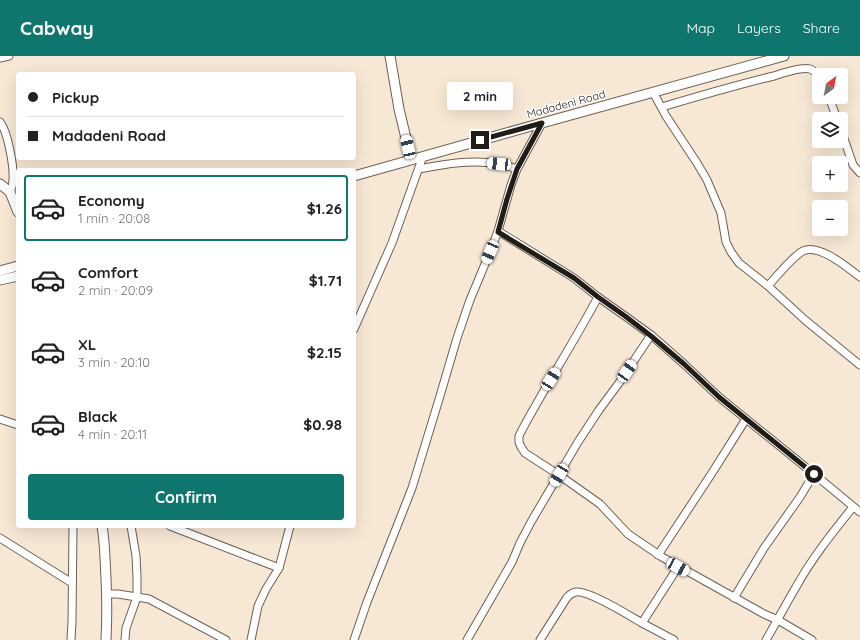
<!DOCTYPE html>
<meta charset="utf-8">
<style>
:root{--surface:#fff;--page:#f2f2f2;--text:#222;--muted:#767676;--line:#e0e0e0;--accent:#0f766e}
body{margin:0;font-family:Quicksand,sans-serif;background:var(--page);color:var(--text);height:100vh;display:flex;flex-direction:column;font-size:15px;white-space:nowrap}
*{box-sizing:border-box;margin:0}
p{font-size:13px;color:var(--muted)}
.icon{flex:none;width:22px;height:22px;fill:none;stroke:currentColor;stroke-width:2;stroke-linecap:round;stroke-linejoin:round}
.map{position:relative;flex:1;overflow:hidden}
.panel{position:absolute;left:16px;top:112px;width:340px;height:360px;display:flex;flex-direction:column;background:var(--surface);border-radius:4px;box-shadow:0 4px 16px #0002}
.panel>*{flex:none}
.top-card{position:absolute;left:16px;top:16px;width:340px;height:88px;border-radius:4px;box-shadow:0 4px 16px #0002;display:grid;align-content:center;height:88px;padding:0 12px;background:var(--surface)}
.needle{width:26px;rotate:32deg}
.controls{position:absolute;left:812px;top:12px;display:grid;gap:8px}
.controls a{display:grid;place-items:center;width:36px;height:36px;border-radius:4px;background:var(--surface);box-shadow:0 4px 16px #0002;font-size:20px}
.end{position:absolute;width:18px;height:18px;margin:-9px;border:5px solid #211c15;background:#fff;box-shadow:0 0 0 2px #fff}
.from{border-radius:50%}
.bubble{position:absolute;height:28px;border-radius:4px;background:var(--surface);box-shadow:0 4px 16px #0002;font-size:13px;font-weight:800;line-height:28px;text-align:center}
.car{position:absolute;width:12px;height:24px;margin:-12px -6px;border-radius:5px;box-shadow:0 0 3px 1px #0007;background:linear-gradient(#fff 24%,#345 0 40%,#fff 0 76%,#345 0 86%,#fff 0)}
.top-card b{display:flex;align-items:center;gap:14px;height:38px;font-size:15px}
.top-card b+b{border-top:1px solid var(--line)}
.top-card i{width:10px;height:10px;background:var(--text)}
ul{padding:7px 0 0;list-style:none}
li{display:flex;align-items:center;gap:12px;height:66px;margin:0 8px 6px;padding:0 4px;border:2px solid transparent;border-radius:4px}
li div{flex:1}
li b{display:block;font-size:15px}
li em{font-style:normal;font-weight:800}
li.on{border-color:var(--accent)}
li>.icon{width:36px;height:36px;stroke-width:1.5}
.action{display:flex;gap:8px;margin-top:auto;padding:8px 12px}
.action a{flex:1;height:46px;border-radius:4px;background:var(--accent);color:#fff;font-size:16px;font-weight:800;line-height:46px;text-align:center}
header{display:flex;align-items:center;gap:24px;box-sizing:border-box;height:56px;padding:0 20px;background:var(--accent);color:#fff}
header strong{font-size:19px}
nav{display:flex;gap:22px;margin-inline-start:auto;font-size:14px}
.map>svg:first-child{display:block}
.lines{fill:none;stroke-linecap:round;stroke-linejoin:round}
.minor-casing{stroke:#6e6051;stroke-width:9}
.tertiary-casing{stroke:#6e6051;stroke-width:11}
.minor{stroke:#fff;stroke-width:7}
.tertiary{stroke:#fff;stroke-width:9}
.route{stroke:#211c15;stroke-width:5}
.labels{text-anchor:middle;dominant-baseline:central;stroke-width:3;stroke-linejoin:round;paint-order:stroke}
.street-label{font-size:11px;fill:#211c15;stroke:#fff}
</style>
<header>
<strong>Cabway</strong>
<nav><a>Map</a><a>Layers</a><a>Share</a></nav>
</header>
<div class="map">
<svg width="860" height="584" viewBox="0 0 860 584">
<rect width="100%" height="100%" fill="#f7e7d5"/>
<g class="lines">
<defs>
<g id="minor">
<polyline points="0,2 9,0"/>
<polyline points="653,36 666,60 697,107 707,124 721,157 726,186 731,196 739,207 768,230 805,264 860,309"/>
<polyline points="829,41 837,63"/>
<path d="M 662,51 C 699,40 736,29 774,20 C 782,17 802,11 810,13 C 814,14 816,18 819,21"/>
<path d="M 0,66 C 8,76 14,111 13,124 C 13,128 12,132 10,136"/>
<polyline points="841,74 853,109 860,117"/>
<path d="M 419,113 C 445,108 472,103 499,108 C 505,109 511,111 517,113"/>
<polyline points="498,175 574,222 598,241 625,260 651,279 684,308 719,341 803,409 860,456"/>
<path d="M 768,230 C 776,221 793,200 803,195 C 819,187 848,212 860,221"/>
<path d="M 598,241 C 574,286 546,329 522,374 L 519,380 L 519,386 L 521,391 L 525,397 L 559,419 L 600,448 L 628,478 L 662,501 L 764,558 L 778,564 L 812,584"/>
<polyline points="354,273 392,187 423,100"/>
<polyline points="0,363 18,369"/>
<polyline points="170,470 279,512"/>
<polyline points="0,482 72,527"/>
<polyline points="658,499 712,417 746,363"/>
<polyline points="107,538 118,538 149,543 226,584"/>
<polyline points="734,542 764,492 800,441 814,418"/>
<polyline points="642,567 674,584"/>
<polyline points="71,584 72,566 73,470"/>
<polyline points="125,584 126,572 137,541 137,521 136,500 131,470"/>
<polyline points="251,584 258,550 266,533 279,512 290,470"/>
<polyline points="354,584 367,546 403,455 412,432 440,340 457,282 470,244 490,196 498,175 511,129 517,113 542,67"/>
<polyline points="467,584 512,506 520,487 531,466 578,386 599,354 619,327 651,279"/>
<path d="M 540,584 L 566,543 C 568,540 571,537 576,536 C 588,534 630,560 642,567 L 678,511"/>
<path d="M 766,584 C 776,567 786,548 796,531 C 812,502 833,476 853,451"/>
</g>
<g id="tertiary">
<polyline points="390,0 399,53 411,103"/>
<polyline points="354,120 542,67 784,0"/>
<polyline points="0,128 10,136 18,156"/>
<polyline points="0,215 18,210"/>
<polyline points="0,224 18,220"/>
<path d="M 102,470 C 105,487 105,505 106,522 C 107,543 107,563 106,584"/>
</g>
</defs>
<use href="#minor" class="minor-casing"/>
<use href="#tertiary" class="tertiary-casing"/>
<use href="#minor" class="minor"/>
<use href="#tertiary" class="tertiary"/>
</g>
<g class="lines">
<polyline class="route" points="480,84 542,67 517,113 507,143 498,176 574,222 598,241 625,260 651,280 684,308 719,341 814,418"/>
</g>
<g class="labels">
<g class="street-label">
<text transform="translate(566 48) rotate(-15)">Madadeni Road</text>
</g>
</g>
</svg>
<div class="controls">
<a><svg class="needle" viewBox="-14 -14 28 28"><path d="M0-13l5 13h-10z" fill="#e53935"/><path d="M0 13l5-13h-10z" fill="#767676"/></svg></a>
<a><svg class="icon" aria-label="layers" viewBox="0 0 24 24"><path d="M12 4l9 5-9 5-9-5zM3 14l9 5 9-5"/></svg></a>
<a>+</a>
<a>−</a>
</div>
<i class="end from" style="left:814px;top:418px"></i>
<i class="end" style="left:480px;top:84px"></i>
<div class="bubble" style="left:447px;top:26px;width:66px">2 min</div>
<i class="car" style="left:408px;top:91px;rotate:347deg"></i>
<i class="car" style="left:499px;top:108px;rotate:276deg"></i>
<i class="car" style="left:490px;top:196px;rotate:203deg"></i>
<i class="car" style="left:627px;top:315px;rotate:34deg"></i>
<i class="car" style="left:551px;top:323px;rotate:32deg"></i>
<i class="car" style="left:559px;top:419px;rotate:211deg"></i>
<i class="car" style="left:678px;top:511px;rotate:119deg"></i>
<div class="top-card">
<b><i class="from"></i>Pickup</b>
<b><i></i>Madadeni Road</b>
</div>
<section class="panel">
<ul>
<li class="on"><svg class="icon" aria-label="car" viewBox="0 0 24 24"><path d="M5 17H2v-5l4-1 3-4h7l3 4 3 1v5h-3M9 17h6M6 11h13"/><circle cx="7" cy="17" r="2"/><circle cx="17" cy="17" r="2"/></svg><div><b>Economy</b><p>1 min · 20:08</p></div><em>$1.26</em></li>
<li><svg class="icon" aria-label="car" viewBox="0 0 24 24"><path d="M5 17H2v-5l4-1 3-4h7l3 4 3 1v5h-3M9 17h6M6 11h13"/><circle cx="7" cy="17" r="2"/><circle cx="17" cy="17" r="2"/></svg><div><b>Comfort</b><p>2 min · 20:09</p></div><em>$1.71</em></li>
<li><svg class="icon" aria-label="car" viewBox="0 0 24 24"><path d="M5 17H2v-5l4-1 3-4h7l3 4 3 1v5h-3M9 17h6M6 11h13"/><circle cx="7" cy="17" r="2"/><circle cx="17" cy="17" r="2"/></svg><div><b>XL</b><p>3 min · 20:10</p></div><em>$2.15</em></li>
<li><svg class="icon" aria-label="car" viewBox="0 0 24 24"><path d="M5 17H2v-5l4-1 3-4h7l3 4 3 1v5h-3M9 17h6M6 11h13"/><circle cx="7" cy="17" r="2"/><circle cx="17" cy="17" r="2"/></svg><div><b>Black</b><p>4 min · 20:11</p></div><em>$0.98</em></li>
</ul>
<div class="action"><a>Confirm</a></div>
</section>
</div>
